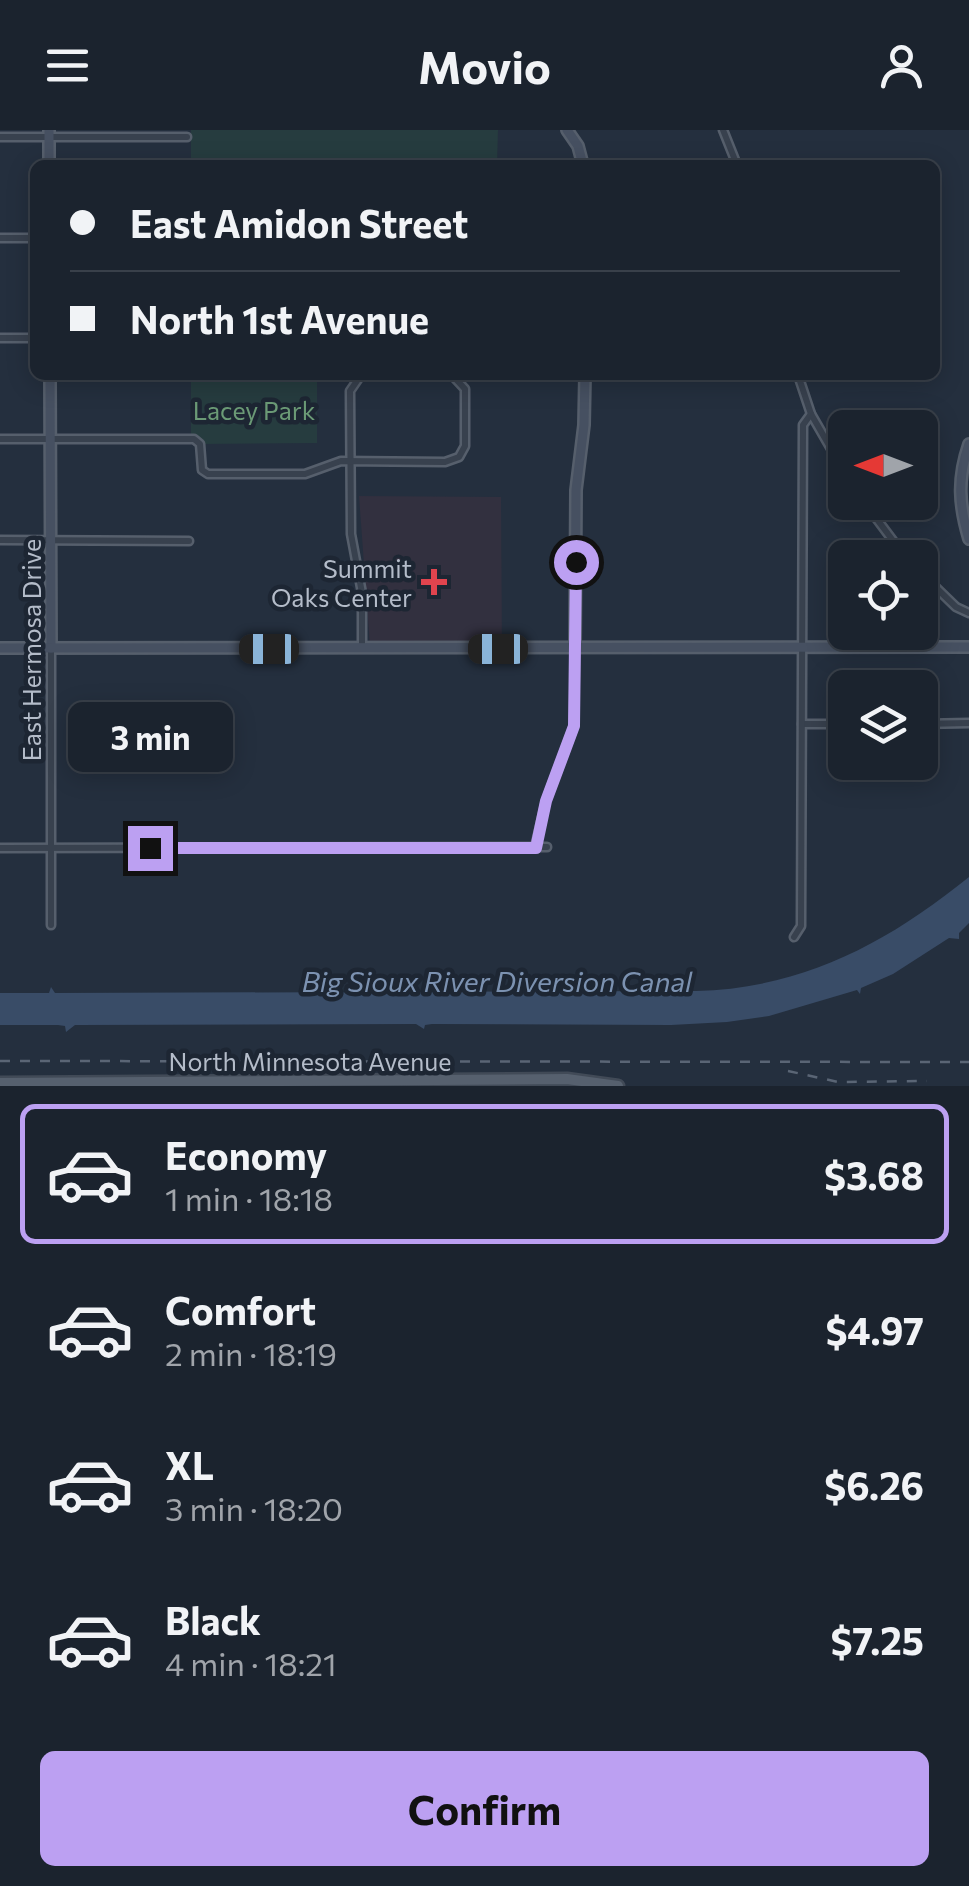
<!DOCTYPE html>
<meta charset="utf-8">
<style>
:root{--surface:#1b232e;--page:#282f3a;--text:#f1f3f6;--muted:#a0a4aa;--line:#39404a;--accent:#bca0f2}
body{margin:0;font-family:Commissioner,sans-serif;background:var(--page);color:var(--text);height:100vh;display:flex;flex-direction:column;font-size:38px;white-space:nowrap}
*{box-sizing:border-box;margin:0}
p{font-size:32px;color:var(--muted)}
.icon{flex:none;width:55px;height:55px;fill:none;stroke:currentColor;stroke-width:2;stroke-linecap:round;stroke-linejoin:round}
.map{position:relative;height:956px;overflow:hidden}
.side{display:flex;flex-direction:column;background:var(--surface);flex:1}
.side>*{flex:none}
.hud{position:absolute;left:30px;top:30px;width:910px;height:220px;border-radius:15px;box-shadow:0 5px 25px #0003,0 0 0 2px var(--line);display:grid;align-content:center;height:220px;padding:0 40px;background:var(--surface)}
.needle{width:65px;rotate:270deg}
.controls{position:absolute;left:828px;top:280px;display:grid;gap:20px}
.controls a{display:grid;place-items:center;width:110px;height:110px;border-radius:15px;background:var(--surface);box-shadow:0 5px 25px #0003,0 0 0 2px var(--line);font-size:50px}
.end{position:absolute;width:45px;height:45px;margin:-22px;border:12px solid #bca0f2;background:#111;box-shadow:0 0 0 5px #111}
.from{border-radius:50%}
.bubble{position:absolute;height:70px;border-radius:15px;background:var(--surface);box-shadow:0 5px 25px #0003,0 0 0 2px var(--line);font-size:32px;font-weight:700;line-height:70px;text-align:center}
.car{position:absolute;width:30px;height:60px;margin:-30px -15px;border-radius:12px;box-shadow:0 0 8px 2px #0007;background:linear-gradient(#222 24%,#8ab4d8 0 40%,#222 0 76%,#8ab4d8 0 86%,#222 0)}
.hud b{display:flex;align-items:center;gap:35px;height:95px;font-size:38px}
.hud b+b{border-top:2px solid var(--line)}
.hud i{width:25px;height:25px;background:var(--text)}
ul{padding:18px 0 0;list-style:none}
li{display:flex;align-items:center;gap:30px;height:140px;margin:0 20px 15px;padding:0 20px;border:5px solid transparent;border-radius:15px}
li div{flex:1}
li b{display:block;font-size:38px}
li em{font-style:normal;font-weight:700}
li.active{border-color:var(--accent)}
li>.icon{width:90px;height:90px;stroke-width:1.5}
.action{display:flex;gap:20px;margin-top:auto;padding:20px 40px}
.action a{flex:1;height:115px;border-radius:15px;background:var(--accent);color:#111;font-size:40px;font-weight:700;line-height:115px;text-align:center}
header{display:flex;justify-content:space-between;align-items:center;height:130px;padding:0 40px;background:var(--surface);font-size:45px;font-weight:700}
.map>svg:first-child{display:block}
.medical{fill:#32303f}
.green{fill:#263c3f}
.water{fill:#394c67}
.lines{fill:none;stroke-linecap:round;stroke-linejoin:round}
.street-casing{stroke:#565f6c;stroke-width:11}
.secondary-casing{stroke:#565f6c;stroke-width:14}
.primary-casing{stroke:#414a57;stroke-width:15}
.street{stroke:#38414e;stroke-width:6}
.secondary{stroke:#465061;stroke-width:9}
.primary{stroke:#56606e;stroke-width:10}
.rail{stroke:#5a6575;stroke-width:2.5;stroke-dasharray:10 10;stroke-linecap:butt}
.route{stroke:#bca0f2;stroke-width:12}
.health-dot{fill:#e0444e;stroke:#1d2633;stroke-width:4}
.labels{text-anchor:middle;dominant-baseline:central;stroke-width:9;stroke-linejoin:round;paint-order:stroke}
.park-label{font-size:25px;fill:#6b9a76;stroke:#1d2633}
.poi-label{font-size:25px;fill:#b4bcc9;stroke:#1d2633;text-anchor:end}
.street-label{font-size:25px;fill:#b4bcc9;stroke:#1d2633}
.water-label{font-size:28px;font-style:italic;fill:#7c92b1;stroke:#1d2633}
</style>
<header><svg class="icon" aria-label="menu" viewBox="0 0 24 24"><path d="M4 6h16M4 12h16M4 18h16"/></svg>Movio<svg class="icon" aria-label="person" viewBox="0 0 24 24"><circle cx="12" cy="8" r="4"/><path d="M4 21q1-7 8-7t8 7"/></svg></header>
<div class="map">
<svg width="969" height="956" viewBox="0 0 969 956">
<rect width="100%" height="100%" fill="#242f3e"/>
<polygon class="medical" points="359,366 501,367 502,516 370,516"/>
<g class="green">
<polygon points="191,0 498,0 497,35 191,35"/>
<polygon points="191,245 317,245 317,313 201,314 191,309"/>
</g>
<path class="water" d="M 969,747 L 969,793 L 959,803 L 959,809 L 949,808 L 893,844 L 861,858 L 860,864 L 857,860 L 769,886 L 727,892 L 671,895 L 432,894 L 425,895 L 424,899 L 416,894 L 75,895 L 66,902 L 65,896 L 58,895 L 0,895 L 0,863 L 49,863 L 51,857 L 55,863 L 696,861 C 804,858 887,813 969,747 Z"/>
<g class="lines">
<defs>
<g id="street">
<polyline points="723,0 737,35"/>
<polyline points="0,7 187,7"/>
<polyline points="0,108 35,108"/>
<polyline points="0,208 35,208"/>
<polyline points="361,245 350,261 351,404 362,463 362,518"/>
<polyline points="798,245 811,284 845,343"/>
<polyline points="0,309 194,309 200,314 202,340 208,344 305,344 341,331 445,332 459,327 465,316 465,259 452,245"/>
<polyline points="864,372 906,428"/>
<polyline points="0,410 189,411"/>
<polyline points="920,442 956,477 969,483"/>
<polyline points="802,594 845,594"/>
<polyline points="920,594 969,593"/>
<polyline points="535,717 546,671 574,596 575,519"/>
<polyline points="0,718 547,717"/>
<polyline points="51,795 51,518"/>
<polyline points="794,807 801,796 803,295 811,284"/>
</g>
<g id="secondary">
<polyline points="49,0 49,35"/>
<polyline points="567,0 578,16 583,35"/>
<polyline points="50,245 51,518"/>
<path d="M 969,314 C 957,349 959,375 969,409"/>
<polyline points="0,518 969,517"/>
<polyline points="575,519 576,360 584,295 585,245"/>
</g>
<polyline id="primary" points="0,953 567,949 618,956"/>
</defs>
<use href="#street" class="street-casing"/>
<use href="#secondary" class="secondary-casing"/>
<use href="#primary" class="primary-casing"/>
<use href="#street" class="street"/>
<use href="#secondary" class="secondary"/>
<use href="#primary" class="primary"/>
<g class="rail">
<polyline points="0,931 969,932"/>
<polyline points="788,941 838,952 927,951"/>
</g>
</g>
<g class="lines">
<polyline class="route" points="150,718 536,718 546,671 574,596 576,432"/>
</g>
<path class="health-dot" d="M429 437h10v10h10v10h-10v10h-10v-10h-10v-10h10z"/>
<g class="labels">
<g class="park-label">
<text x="254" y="280">Lacey Park</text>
</g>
<g class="poi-label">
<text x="412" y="438">Summit<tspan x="412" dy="29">Oaks Center</tspan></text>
</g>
<g class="street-label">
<text transform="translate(31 520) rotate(-90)">East Hermosa Drive</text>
<text x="310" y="931">North Minnesota Avenue</text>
</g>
<g class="water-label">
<text x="497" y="851">Big Sioux River Diversion Canal</text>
</g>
</g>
</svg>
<div class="controls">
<a><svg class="needle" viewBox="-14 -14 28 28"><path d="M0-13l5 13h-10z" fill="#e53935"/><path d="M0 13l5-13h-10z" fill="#a0a4aa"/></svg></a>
<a><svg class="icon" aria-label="locate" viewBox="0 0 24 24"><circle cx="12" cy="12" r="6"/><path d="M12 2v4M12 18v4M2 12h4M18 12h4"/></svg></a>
<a><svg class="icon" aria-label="layers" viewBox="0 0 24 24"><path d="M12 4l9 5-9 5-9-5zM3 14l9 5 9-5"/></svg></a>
</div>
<i class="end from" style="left:576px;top:432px"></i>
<i class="end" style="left:150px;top:718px"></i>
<div class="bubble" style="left:68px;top:572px;width:165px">3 min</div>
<i class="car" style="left:269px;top:519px;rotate:270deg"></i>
<i class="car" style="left:498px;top:519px;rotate:270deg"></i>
<div class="hud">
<b><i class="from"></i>East Amidon Street</b>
<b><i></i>North 1st Avenue</b>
</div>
</div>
<section class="side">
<ul>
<li class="active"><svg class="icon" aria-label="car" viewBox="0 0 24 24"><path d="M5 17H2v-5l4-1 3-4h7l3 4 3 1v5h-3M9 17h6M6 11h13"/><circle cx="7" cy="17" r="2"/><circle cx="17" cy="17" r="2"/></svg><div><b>Economy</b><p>1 min · 18:18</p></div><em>$3.68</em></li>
<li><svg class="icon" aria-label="car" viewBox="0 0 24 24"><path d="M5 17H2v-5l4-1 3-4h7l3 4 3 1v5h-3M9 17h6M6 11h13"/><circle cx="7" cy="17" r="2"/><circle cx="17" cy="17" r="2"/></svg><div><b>Comfort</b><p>2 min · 18:19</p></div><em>$4.97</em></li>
<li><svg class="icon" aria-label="car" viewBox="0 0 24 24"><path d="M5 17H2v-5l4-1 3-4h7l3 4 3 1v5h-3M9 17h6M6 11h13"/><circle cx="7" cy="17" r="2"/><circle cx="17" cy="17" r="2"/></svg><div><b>XL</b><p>3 min · 18:20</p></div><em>$6.26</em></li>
<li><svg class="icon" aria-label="car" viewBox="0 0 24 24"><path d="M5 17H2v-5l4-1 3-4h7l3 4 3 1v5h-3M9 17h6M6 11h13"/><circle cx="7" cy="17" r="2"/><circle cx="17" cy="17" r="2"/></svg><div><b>Black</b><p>4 min · 18:21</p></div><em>$7.25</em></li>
</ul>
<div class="action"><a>Confirm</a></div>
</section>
